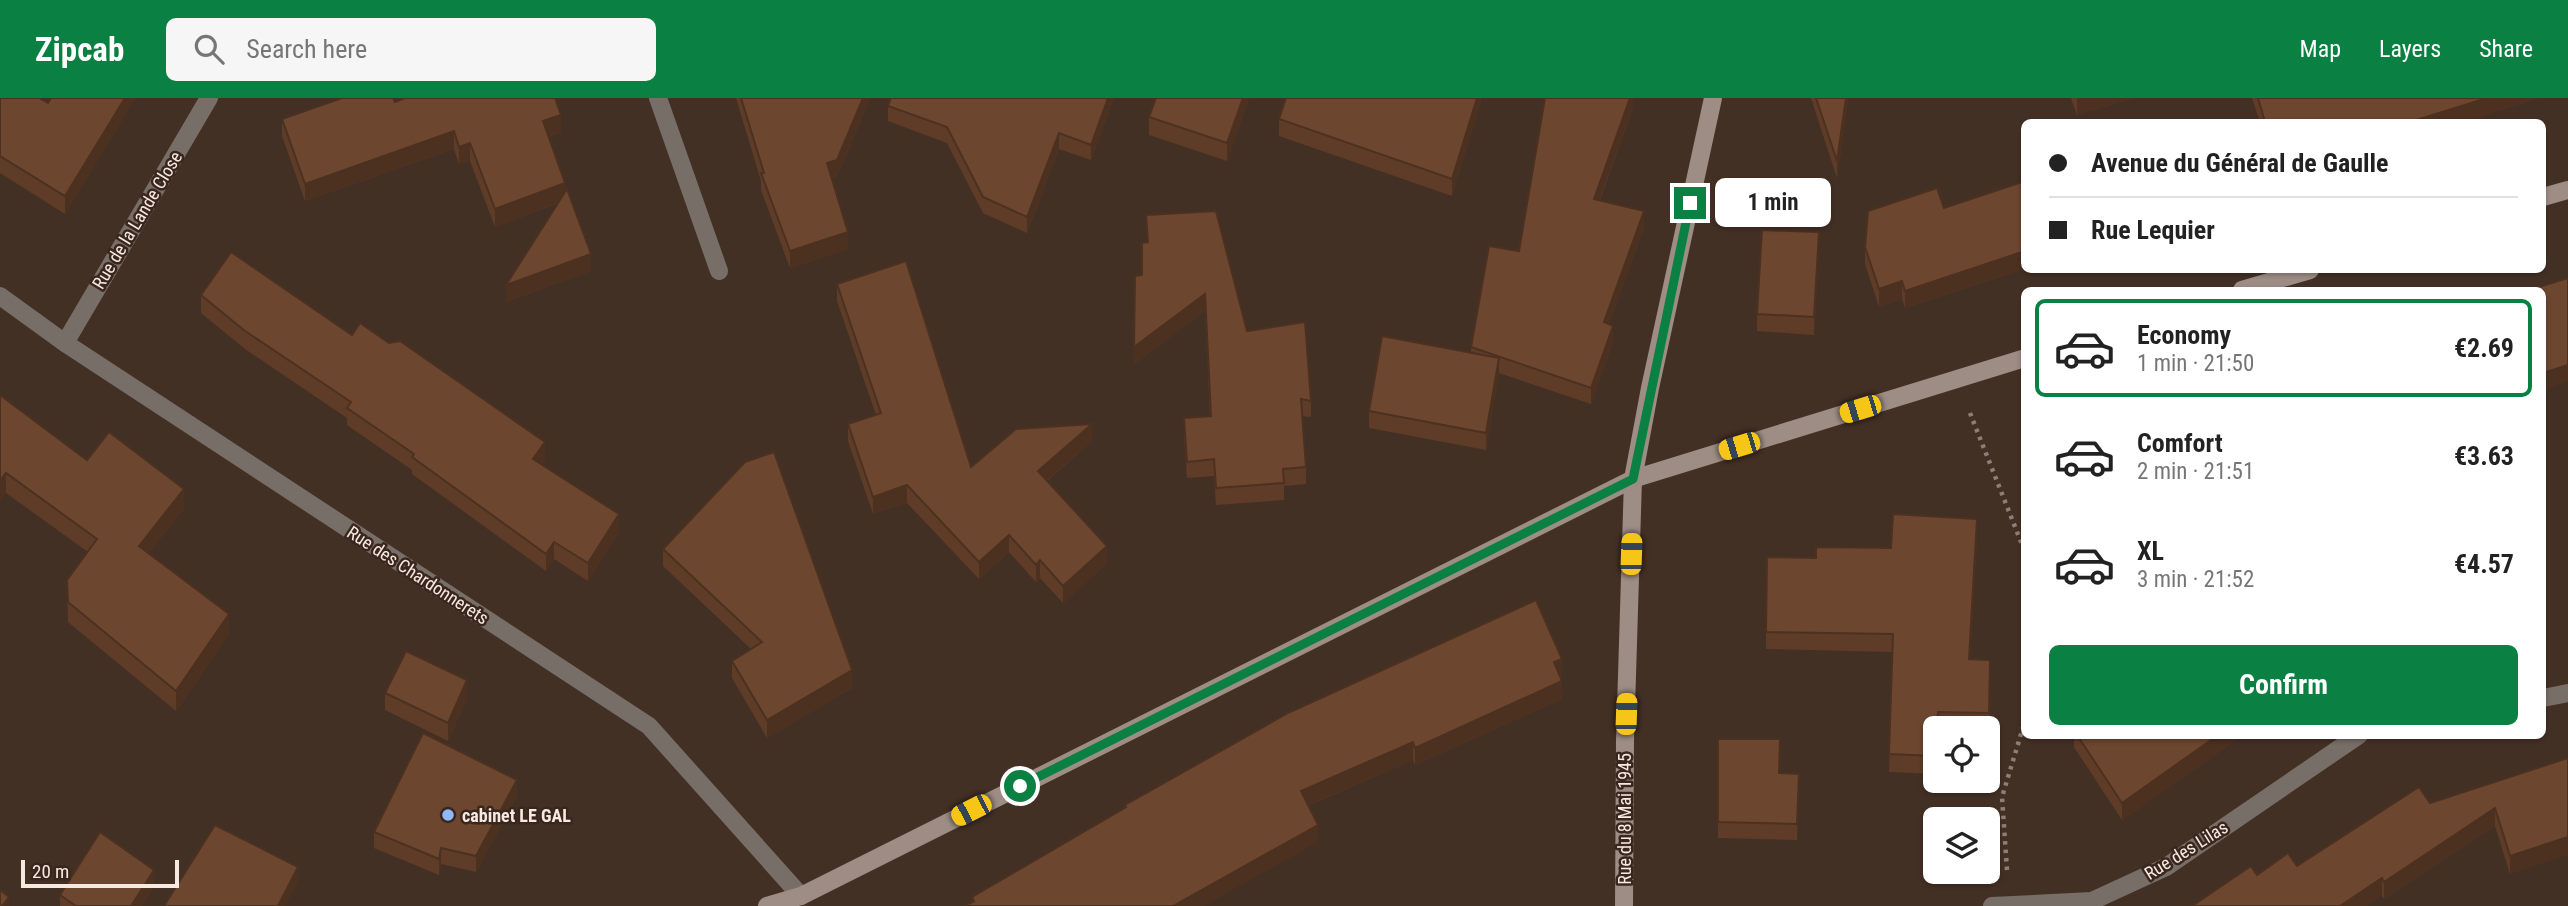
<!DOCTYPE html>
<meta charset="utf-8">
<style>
:root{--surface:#fff;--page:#f6f6f6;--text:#222;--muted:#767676;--line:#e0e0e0;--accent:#0b8043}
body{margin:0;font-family:"Roboto Condensed",sans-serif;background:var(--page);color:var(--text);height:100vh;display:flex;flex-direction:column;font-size:26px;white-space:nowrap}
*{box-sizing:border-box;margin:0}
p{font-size:23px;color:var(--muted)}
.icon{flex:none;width:38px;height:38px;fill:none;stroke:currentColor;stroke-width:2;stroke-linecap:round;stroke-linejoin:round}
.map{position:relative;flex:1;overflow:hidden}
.details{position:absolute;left:2021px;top:189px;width:525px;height:452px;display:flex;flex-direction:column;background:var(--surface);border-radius:10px;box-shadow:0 2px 5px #0004}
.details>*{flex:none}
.guide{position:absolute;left:2021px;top:21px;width:525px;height:154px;border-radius:10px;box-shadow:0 2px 5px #0004;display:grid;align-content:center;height:154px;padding:0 28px;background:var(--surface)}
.buttons{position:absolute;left:1923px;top:618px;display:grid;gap:14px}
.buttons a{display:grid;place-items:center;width:77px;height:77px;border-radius:10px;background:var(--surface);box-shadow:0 2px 5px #0004;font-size:35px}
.scale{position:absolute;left:21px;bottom:18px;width:158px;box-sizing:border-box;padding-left:7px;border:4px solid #f6e9e2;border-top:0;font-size:19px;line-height:24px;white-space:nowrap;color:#f6e9e2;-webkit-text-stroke:5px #39261c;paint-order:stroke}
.end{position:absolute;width:32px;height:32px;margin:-16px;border:9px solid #0b8043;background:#fff;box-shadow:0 0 0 4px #fff}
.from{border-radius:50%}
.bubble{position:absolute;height:49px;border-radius:10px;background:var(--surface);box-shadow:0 2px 5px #0004;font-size:23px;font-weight:700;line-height:49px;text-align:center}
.car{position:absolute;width:21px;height:42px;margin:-21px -10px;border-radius:9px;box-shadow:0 0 5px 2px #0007;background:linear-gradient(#f5c518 24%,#345 0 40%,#f5c518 0 76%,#345 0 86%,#f5c518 0)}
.guide b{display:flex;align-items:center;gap:24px;height:66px;font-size:26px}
.guide b+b{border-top:2px solid var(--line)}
.guide i{width:18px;height:18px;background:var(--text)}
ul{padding:12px 0 0;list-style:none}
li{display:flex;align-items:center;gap:21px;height:98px;margin:0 14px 10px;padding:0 14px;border:4px solid transparent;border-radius:10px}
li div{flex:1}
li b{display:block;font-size:26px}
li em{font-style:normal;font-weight:700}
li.current{border-color:var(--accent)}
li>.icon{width:63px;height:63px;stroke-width:1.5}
.cta{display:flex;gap:14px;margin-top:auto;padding:14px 28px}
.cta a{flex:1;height:80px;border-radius:10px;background:var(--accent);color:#fff;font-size:28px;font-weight:700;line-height:80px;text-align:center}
header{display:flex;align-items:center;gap:42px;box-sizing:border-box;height:98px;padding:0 35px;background:var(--accent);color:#fff}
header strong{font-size:33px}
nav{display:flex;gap:38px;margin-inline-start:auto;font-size:24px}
.search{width:490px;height:63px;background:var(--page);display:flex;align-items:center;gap:18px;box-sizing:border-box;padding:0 24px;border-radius:10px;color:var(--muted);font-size:26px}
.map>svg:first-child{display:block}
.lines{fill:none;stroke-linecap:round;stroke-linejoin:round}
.path{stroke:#8f7e75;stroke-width:4.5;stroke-dasharray:3.5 5;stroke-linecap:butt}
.street{stroke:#786e68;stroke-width:18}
.secondary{stroke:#9d8d85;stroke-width:18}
.wall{fill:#5e3c28}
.shaded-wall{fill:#4c3121}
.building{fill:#6d462f;stroke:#4c3121;stroke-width:2}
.route{stroke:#0b8043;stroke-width:9}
.poi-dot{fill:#90b8fd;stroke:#39261c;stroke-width:2.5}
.labels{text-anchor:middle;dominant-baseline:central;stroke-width:5;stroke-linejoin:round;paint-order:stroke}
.street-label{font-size:18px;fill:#f6e9e2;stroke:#39261c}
.poi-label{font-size:18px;font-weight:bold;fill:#f6e9e2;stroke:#39261c;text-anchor:start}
</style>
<header>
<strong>Zipcab</strong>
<div class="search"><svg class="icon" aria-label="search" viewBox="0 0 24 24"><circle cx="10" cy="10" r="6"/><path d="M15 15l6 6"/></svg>Search here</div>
<nav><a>Map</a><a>Layers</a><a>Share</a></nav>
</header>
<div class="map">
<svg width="2568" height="808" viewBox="0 0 2568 808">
<rect width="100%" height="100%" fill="#433025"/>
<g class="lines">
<g class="path">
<polyline points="1970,315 2025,454"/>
<polyline points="2007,772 2002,699 2025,623"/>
</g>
<g class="street">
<polyline points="658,0 719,173"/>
<polyline points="0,198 65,245 649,628 801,798"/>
<polyline points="65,245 209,0"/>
<polyline points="2543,600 2568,595"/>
<polyline points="1992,808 2092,803 2166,769 2359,637"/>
</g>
<g class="secondary">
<polyline points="2543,99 2568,92"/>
<polyline points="2242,192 2310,172"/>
<polyline points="767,808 801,798 1633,381 2025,260"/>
<polyline points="1624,808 1625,643 1633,381 1650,290 1713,0"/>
</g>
</g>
<g class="wall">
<polygon points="0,0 48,5 135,0 65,116 0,75"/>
<polygon points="736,0 870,0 837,79 832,80 848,151 790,170 761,92 761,83"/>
<polygon points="1114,0 1091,62 1059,51 1027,135 983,115 947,45 888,23 888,8"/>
<polygon points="1156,0 1249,0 1227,63 1149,37 1149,19"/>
<polygon points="1482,0 1452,98 1279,38 1279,21"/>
<polygon points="1633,0 1633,9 1600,102 1644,129 1609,226 1613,244 1591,306 1499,275 1486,352 1369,330 1369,313 1471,255 1471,249 1519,153"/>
<polygon points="1811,0 1848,0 1837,80"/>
<polygon points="2071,0 2133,0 2077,17"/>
<polygon points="2252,0 2539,0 2463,24 2260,24"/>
<polygon points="395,4 561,34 548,39 591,173 506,204 558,105 495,129 470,63 459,66 454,51 305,103 282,38 282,21"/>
<polygon points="2025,83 2025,171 1905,210 1902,201 1879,209 1865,166 1865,149 1944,110"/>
<polygon points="1146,117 1247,233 1311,303 1311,319 1302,318 1306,369 1306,386 1284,388 1284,402 1216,407 1214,378 1187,380 1184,337 1184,320 1210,319 1205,213 1134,266 1142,177 1147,144"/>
<polygon points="1819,152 1814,237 1757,233 1757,216"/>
<polygon points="837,186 971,369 1092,343 1047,383 1107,465 1063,505 1040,480 1036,484 1009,454 979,481 907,405 873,416 848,343 848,326 876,317 837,203"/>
<polygon points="201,197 352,237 545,361 542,366 619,434 588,483 554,461 546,473 412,376 412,372 347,327 347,320 245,251 201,215"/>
<polygon points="0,297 87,362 184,410 149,455 229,535 176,613 68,524 67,482 88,454 6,395"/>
<polygon points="1977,439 1970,561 1990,562 1989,633 1988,633 1988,630 1936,630 1936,676 1889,674 1892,554 1766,551 1766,534 1816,460"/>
<polygon points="663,451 852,590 767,640 732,580 732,563 751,551 663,468"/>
<polygon points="1562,578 1560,579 1562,601 1415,667 1413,662 1309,707 1318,744 972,804 972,799 1125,710 1125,707"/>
<polygon points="385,595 467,600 448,643 385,612"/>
<polygon points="2074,637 2243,637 2122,722 2074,649"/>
<polygon points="1718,641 1780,675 1799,676 1797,742 1718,740"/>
<polygon points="2568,660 2510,776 2495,728 2384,801 2382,798 2257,777 2297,768 2430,705"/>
<polygon points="517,698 476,774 441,766 439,777 374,750 374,734"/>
<polygon points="154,789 142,808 60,808 60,797"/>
</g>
<g class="shaded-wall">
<polygon points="125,0 135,0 65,116 65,98"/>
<polygon points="863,0 870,0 837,79 827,82 827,65"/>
<polygon points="1108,0 1114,0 1091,62 1091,47"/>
<polygon points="1243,0 1249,0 1227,63 1227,45"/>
<polygon points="1477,0 1482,0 1452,98 1452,81"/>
<polygon points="1630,0 1633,0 1633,9 1594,117 1594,101"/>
<polygon points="1846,0 1848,0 1837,80 1837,63"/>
<polygon points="2079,0 2133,0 2077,17 2077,1"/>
<polygon points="2487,0 2539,0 2463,24 2410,24"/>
<polygon points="561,17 561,34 543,41 543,23"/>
<polygon points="454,33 454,51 305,103 305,86"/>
<polygon points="1059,35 1059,51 1027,135 1027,119"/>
<polygon points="470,45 470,63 459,66 459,49"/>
<polygon points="565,85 565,102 495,129 495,111"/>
<polygon points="1644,113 1644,129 1604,240 1604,224"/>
<polygon points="848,134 848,151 790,170 790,153"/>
<polygon points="1819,134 1819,152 1814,237 1814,219"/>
<polygon points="2025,153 2025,171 1905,210 1905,193"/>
<polygon points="591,156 591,173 506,204 506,187"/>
<polygon points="1902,183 1902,201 1879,209 1879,191"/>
<polygon points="1205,196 1205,213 1134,266 1134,249"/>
<polygon points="1613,228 1613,244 1591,306 1591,290"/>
<polygon points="1499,260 1499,277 1486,352 1486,335"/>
<polygon points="2568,267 2568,284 2543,292 2543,275"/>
<polygon points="1092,326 1092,343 1038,390 1038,373"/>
<polygon points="545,344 545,361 533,379 533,361"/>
<polygon points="6,375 6,395 0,403 0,383"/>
<polygon points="907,387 907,405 873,416 873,399"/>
<polygon points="184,391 184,410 139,468 139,448"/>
<polygon points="619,416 619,434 588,483 588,465"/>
<polygon points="1977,421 1977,439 1969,579 1969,561"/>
<polygon points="1009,437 1009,454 979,481 979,464"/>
<polygon points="554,444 554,461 546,473 546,456"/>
<polygon points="1107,448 1107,465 1063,505 1063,488"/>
<polygon points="1040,462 1040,480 1036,484 1036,467"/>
<polygon points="229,516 229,535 176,613 176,593"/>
<polygon points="1562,561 1562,578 1554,582 1554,564"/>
<polygon points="852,572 852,590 767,640 767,622"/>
<polygon points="467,582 467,600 448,643 448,625"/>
<polygon points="1562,583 1562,601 1415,667 1415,650"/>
<polygon points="2218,637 2243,637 2122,722 2122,705"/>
<polygon points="1413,644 1413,662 1301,710 1301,693"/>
<polygon points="517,682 517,698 476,774 476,758"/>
<polygon points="2495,710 2495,728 2384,801 2384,784"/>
<polygon points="1318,727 1318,744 1204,808 1173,808"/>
<polygon points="2568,740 2568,757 2510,776 2510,758"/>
<polygon points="441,750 441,766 439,777 439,761"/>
<polygon points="298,769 298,784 285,808 278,808"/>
<polygon points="154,772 154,789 142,808 131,808"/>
<polygon points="2382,780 2382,798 2367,808 2340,808"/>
<polygon points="9,799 9,808 2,808"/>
</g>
<g class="building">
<polygon points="0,0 39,0 48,5 51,0 125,0 65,98 0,58"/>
<polygon points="342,0 393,0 395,4 405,0 555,0 561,17 543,23 565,85 495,111 470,45 459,49 454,33 305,86 282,21"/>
<polygon points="741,0 863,0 837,62 827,65 848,134 790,153 761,75 764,75"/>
<polygon points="891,0 1108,0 1091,47 1059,35 1027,119 983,99 947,29 888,8"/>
<polygon points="1156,0 1243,0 1227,45 1149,19"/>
<polygon points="1286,0 1477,0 1452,81 1279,21"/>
<polygon points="1545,0 1630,0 1594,101 1644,113 1604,224 1613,228 1591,290 1471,249 1489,148 1519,153"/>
<polygon points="1816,0 1846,0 1837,63"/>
<polygon points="2258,0 2487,0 2410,24 2265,24"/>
<polygon points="2025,83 2025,153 1905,193 1902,183 1879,191 1865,149 1868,113 1937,90 1944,110"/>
<polygon points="567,91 591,156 506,187"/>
<polygon points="1216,113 1247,233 1305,224 1311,303 1301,301 1306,369 1283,371 1284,385 1216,390 1214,361 1187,364 1184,320 1211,318 1205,196 1134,249 1135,178 1142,177 1142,145 1148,144 1146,117"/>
<polygon points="1762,132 1819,134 1814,219 1757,216"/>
<polygon points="231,154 352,237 360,225 389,245 400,243 545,344 533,361 619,416 588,465 554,444 546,456 412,359 414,356 347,310 351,304 245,233 201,197"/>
<polygon points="906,163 971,369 1016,331 1092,326 1038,373 1107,448 1063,488 1040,462 1036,467 1009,437 979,464 907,387 873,399 848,326 881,315 837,186"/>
<polygon points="2568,180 2568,267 2543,275 2543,192 2537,192 2536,190"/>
<polygon points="1382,238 1499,260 1486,335 1369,313"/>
<polygon points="0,297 87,362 109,334 184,391 139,448 229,516 176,593 68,504 67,482 97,441 6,375 0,383"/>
<polygon points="774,354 852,572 767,622 732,563 762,544 663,451 745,364"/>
<polygon points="1893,416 1977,421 1969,561 1990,562 1989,615 1938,614 1937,630 1936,630 1936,658 1889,656 1893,536 1766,534 1767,459 1816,460 1816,449 1891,450"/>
<polygon points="1536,502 1562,561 1554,564 1562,583 1415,650 1413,644 1301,693 1318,727 1173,808 965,808 974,803 972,799 1126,709 1125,707 1288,615"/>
<polygon points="406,553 467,582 448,625 385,595"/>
<polygon points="423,635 517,682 476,758 441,750 439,761 374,734"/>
<polygon points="2077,637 2218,637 2122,705"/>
<polygon points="1718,641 1780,641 1779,675 1799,676 1797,726 1718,724"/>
<polygon points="2568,660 2568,739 2510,758 2495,710 2384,784 2382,780 2340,808 2192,808 2251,768 2257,777 2288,755 2297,768 2419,689 2430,705"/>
<polygon points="215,727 298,769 278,808 164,808"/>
<polygon points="100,734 154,772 131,808 76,808 60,797"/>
<polygon points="0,792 9,799 2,808 0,808"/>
</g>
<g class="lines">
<polyline class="route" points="1020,688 1633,381 1690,105"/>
</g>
<circle class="poi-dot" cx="448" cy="717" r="7"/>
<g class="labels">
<g class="street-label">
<text transform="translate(137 122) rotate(-59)">Rue de la Lande Close</text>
<text transform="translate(418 477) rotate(33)">Rue des Chardonnerets</text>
<text transform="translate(1624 721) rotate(-90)">Rue du 8 Mai 1945</text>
<text transform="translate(2186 752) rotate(-32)">Rue des Lilas</text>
</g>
<g class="poi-label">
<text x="462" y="717">cabinet LE GAL</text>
</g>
</g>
</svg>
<div class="buttons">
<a><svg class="icon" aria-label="locate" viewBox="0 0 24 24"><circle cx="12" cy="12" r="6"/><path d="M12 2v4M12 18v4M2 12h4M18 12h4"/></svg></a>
<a><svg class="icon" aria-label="layers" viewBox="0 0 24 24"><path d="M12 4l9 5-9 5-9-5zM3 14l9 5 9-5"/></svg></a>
</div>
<div class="scale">20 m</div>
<i class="end from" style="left:1020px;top:688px"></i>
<i class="end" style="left:1690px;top:105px"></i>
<div class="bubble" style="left:1715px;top:80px;width:116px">1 min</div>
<i class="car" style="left:1860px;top:311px;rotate:253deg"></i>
<i class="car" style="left:1739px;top:348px;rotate:253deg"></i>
<i class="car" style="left:1631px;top:456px;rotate:2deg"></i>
<i class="car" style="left:1626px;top:616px;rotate:2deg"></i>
<i class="car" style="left:971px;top:712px;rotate:243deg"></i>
<div class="guide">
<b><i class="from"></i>Avenue du Général de Gaulle</b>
<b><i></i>Rue Lequier</b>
</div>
<section class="details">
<ul>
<li class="current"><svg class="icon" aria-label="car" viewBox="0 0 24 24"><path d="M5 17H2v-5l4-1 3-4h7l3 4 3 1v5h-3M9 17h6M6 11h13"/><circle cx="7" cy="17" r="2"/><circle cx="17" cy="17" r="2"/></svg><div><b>Economy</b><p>1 min · 21:50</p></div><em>€2.69</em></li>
<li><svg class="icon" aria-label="car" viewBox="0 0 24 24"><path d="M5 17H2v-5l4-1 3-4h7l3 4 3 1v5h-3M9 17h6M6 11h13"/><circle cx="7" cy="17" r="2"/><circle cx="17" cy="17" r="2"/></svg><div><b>Comfort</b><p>2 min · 21:51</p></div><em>€3.63</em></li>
<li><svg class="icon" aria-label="car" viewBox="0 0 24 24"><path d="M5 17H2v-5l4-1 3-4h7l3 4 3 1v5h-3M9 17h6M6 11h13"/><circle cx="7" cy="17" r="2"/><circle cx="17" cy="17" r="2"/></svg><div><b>XL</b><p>3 min · 21:52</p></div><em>€4.57</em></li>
</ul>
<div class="cta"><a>Confirm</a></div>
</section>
</div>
